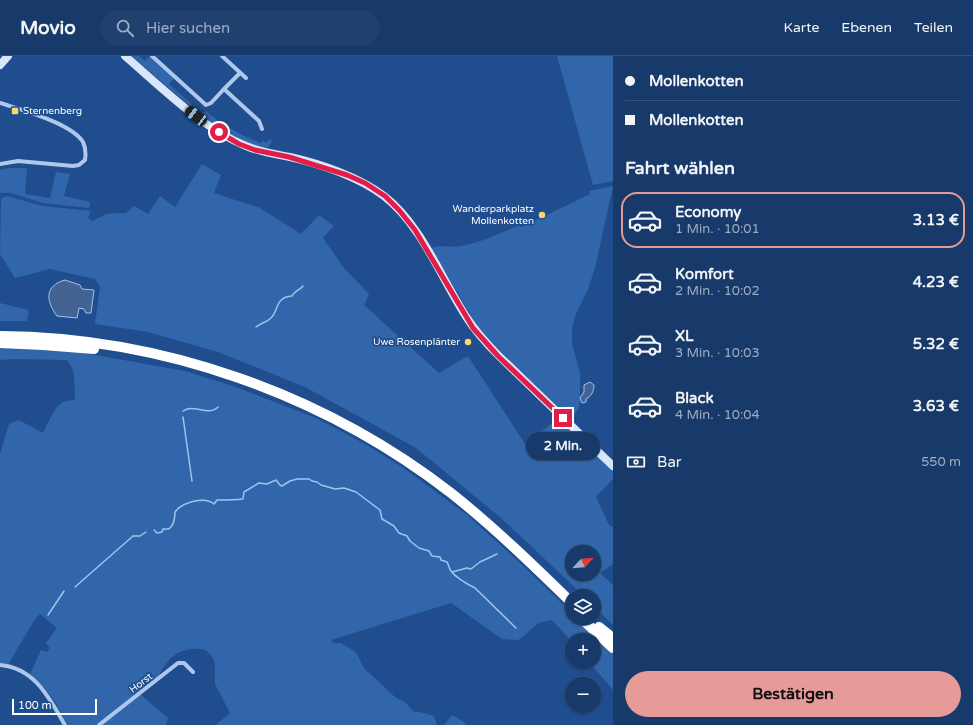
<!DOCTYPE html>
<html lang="de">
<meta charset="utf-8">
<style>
:root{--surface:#173a6a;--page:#204170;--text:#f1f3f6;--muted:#9eadc1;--line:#36547e;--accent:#e69b98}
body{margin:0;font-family:"Varela Round",sans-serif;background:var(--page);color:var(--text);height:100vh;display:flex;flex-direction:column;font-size:15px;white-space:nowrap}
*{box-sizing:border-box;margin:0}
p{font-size:13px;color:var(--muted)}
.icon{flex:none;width:22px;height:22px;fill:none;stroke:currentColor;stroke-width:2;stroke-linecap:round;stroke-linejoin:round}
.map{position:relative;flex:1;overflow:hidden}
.sheet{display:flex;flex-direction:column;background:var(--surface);width:360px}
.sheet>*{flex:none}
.banner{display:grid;align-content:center;height:88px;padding:0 12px;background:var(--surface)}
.needle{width:26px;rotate:64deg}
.controls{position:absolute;left:565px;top:489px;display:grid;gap:8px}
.controls a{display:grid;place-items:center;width:36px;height:36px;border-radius:50%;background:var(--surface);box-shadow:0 1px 3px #0004,0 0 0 1px var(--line);font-size:20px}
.scale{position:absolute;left:12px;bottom:10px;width:85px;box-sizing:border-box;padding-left:4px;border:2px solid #fff;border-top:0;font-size:11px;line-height:14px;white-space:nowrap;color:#fff;-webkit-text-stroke:3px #1f4d8d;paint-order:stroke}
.end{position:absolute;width:18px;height:18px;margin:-9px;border:5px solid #e11d48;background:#fff;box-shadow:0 0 0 2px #fff}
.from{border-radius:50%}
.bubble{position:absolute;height:28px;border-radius:14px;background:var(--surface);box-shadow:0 1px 3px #0004,0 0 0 1px var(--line);font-size:13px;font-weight:700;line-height:28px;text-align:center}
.car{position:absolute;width:12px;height:24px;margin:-12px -6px;border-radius:5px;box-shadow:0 0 3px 1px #0007;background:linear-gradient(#222 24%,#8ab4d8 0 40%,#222 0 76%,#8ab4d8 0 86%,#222 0)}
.banner b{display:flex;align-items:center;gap:14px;height:38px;font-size:15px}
.banner b+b{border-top:1px solid var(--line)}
.banner i{width:10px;height:10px;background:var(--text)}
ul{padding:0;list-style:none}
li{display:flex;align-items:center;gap:12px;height:56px;margin:0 8px 6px;padding:0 4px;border:2px solid transparent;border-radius:16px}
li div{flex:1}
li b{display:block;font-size:15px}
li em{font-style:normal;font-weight:700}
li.selected{border-color:var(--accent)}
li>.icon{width:36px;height:36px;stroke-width:1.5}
h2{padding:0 12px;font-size:18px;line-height:48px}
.pay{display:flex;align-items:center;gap:10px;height:44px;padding:0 12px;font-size:15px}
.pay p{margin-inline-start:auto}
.cta{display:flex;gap:8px;margin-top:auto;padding:8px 12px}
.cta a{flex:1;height:46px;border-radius:24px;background:var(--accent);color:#111;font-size:16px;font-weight:700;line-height:46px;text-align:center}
header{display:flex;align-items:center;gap:24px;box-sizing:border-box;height:56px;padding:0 20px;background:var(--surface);border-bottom:1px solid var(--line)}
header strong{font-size:19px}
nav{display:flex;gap:22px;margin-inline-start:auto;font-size:14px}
.search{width:280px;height:36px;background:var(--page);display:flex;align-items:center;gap:10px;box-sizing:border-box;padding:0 14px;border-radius:22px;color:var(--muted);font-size:15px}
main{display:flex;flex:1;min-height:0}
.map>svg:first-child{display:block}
.green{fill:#3266ab;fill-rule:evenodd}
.water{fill:#436392;stroke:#a0c3ee}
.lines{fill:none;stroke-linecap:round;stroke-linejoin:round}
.stream{stroke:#a0c3ee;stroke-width:1.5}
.street{stroke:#adc8ec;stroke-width:4}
.secondary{stroke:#d9e6f9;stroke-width:8}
.highway{stroke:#fff;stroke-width:10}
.route{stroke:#e11d48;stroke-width:5}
.poi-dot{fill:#fbd56d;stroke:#1f4d8d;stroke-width:1.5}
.labels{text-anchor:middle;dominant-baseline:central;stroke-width:3.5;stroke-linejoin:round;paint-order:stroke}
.poi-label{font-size:10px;fill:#fff;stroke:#1f4d8d;text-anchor:end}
.street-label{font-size:10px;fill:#fff;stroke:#1f4d8d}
</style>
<header>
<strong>Movio</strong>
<div class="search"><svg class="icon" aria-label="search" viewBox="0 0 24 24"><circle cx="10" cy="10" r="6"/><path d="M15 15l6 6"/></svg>Hier suchen</div>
<nav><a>Karte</a><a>Ebenen</a><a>Teilen</a></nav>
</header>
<main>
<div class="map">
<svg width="613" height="669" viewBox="0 0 613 669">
<rect width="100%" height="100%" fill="#1f4d8d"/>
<g class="green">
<polygon points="132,0 139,0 145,5 150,0 174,22 169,28 199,55 198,56 164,28"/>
<polygon points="557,0 613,0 613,125 593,129"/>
<path d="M 202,55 L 204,57 L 206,55 C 223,70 240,79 261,87 L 263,84 L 266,87 L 270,83 L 272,85 L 267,93 C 242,87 220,74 200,58 Z"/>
<path d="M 202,108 L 221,119 L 214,137 L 260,152 L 301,178 L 319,159 L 334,170 L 323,182 L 344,212 L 369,238 L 364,249 L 439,317 L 468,300 L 525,388 L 560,361 L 613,414 L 613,423 L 596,441 L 609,469 L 613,471 L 613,508 L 600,517 L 613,529 L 613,569 L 594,550 L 594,540 L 584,540 L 501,462 L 416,392 L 305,331 L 218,296 L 148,276 L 95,268 L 100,231 L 95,223 L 50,213 L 15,222 L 0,198 L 1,142 L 7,140 L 43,150 L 91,155 L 88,162 L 93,165 L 106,158 L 126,157 L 134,150 L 148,158 L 160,140 L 175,151 ZM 572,496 L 594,496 L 594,518 L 572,518 Z"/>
<polygon points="8,112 27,112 25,138 50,142 56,116 70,118 64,140 90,146 89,152 43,147 11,137 0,137 0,114"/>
<path d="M 613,130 L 595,212 L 588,233 L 575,260 L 572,273 L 572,288 L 580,316 L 580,347 L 578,353 L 571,364 L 480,275 L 431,192 C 441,188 452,192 462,190 C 482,186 500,177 518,170 L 522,171 L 590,138 L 589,135 Z"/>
<polygon points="0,247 29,254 27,265 0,265"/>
<path d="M 0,290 L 62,293 L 185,315 L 233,330 L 316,362 L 365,388 L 402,411 L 466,458 L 517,504 L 572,557 L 572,562 L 577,562 L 613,598 L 613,634 L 589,606 L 594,606 L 594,584 L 572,584 L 572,586 L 552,564 L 538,567 L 524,580 L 518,584 L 502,583 L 451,547 L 331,584 L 334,587 L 341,587 L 356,596 L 364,612 L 396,642 L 405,646 L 414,656 L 420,656 L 434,660 L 437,669 L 216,669 L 230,657 L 215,628 L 215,608 L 213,602 L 206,594 C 200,593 193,592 187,594 C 174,596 161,610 159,622 L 97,669 L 68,669 C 57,649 48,632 30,618 L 41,594 L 47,596 L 50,592 L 46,587 L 57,572 L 40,558 L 35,563 L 8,609 L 0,608 L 0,398 L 9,368 L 19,364 L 43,377 C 48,368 54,351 62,347 C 66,344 71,345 75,344 C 74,331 77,312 66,304 L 14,303 L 0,304 Z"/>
<polygon points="140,638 168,662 166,669 100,669"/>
<polygon points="452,659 464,666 466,669 444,669"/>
</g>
<g class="water">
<path d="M 65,224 L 80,229 L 82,233 L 94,234 L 91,257 L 86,257 L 84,253 L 79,252 L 77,262 L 57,260 C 46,245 44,230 65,224 Z"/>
<path d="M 590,326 L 594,329 C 594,335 591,341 586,343 L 586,346 L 582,347 L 580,342 L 584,336 L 584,329 Z"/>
</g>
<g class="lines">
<g class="stream">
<path d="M 256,271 C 261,267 267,266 271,262 C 279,254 275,241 292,240 C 294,235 300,234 303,230"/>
<path d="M 183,355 C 193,347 208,361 218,351"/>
<polyline points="183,361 192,425"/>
<path d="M 154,474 L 157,477 L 162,476 L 163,473 L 169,473 C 174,469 175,462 175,456 C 182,446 205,440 214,448 L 217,444 C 226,444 234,444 243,443 L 244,436 L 259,427 L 267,428 L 276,424 L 280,429 L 282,430 L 290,425 L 297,423 L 309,423 L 312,425 L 317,426 L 321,429 L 335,433 L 344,432 L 356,436 L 380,454 L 382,463 L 394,470 L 399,477 L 407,480 L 410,485 L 419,492 L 429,495 L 432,500 L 440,501 L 441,504 L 447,506 C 449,509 449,513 451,515 C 457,523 467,528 475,532 L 516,572"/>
<polyline points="452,516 467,512 471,513 480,506 497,498"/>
<polyline points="75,531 133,480 140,480 146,476"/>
<polyline points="48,559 64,535"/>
</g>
<g class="street">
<polyline points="152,0 206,49 211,47 224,33"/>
<polyline points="222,0 246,22"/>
<polyline points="240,17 224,33 259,65 262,73"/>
<path d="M 0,47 C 21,54 71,67 83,86 C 86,92 86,97 85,104 L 79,109 L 73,110 L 18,105 L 0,108"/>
<path d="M 0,609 C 35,612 49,642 65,669"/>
<polyline points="99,669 178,607 184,607 193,616"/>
</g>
<g class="secondary">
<path d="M 125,0 C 160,30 203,73 246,90 C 260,96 275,98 290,101 C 321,108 359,121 384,140 C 421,168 442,224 467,262 C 476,276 487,288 498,299 L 613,410"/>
<polyline points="0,9 8,0"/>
</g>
<g class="highway">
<path d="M 0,280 C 162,281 323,338 451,437 C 494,471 533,509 572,547"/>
<polyline points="0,287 43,289 94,293"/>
<polyline points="581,562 613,592"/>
<polyline points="599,571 613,582"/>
</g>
</g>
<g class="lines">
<polyline class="route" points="219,76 239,88 255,94 289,101 347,119 365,127 385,140 399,154 415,174 473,272 498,300 563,362"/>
</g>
<g class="poi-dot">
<rect x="11" y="51" width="8" height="8" rx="2"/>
<circle cx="542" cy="159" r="4"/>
<circle cx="468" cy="286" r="4"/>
</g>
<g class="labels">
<g class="poi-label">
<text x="23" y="55" text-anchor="start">Sternenberg</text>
<text x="534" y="153">Wanderparkplatz<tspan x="534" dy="12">Mollenkotten</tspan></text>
<text x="460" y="286">Uwe Rosenplänter</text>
</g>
<g class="street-label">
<text transform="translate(141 627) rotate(-37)">Horst</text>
</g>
</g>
</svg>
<div class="controls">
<a><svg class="needle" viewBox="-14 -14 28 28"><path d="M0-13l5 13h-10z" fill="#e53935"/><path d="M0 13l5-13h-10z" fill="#9eadc1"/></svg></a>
<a><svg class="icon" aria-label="layers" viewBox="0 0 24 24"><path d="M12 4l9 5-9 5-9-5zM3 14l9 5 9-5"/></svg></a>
<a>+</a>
<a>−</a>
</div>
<div class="scale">100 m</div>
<i class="end from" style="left:219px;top:76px"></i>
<i class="end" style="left:563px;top:362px"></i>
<div class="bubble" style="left:526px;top:376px;width:74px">2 Min.</div>
<i class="car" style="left:196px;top:60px;rotate:307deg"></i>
</div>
<section class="sheet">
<div class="banner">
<b><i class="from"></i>Mollenkotten</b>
<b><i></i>Mollenkotten</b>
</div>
<h2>Fahrt wählen</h2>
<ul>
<li class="selected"><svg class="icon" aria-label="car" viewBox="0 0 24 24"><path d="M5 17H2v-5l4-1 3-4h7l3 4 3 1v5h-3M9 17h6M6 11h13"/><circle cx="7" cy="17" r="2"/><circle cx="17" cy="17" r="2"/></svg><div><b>Economy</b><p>1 Min. · 10:01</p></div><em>3.13 €</em></li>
<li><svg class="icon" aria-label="car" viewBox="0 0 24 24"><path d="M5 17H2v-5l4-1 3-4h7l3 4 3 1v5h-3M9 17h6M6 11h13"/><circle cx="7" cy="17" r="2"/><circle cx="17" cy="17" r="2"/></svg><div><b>Komfort</b><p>2 Min. · 10:02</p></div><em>4.23 €</em></li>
<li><svg class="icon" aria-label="car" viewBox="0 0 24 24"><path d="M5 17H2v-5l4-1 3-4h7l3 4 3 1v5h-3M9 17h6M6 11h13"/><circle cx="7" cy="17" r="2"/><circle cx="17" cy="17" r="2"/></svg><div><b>XL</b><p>3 Min. · 10:03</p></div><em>5.32 €</em></li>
<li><svg class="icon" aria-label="car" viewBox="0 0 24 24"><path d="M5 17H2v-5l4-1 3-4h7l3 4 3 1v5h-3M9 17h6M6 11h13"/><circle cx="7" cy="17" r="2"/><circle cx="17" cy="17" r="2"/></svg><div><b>Black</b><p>4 Min. · 10:04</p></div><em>3.63 €</em></li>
</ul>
<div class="pay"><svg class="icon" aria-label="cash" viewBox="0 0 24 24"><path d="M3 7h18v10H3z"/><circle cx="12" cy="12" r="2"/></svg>Bar<p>550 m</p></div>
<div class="cta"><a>Bestätigen</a></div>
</section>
</main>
